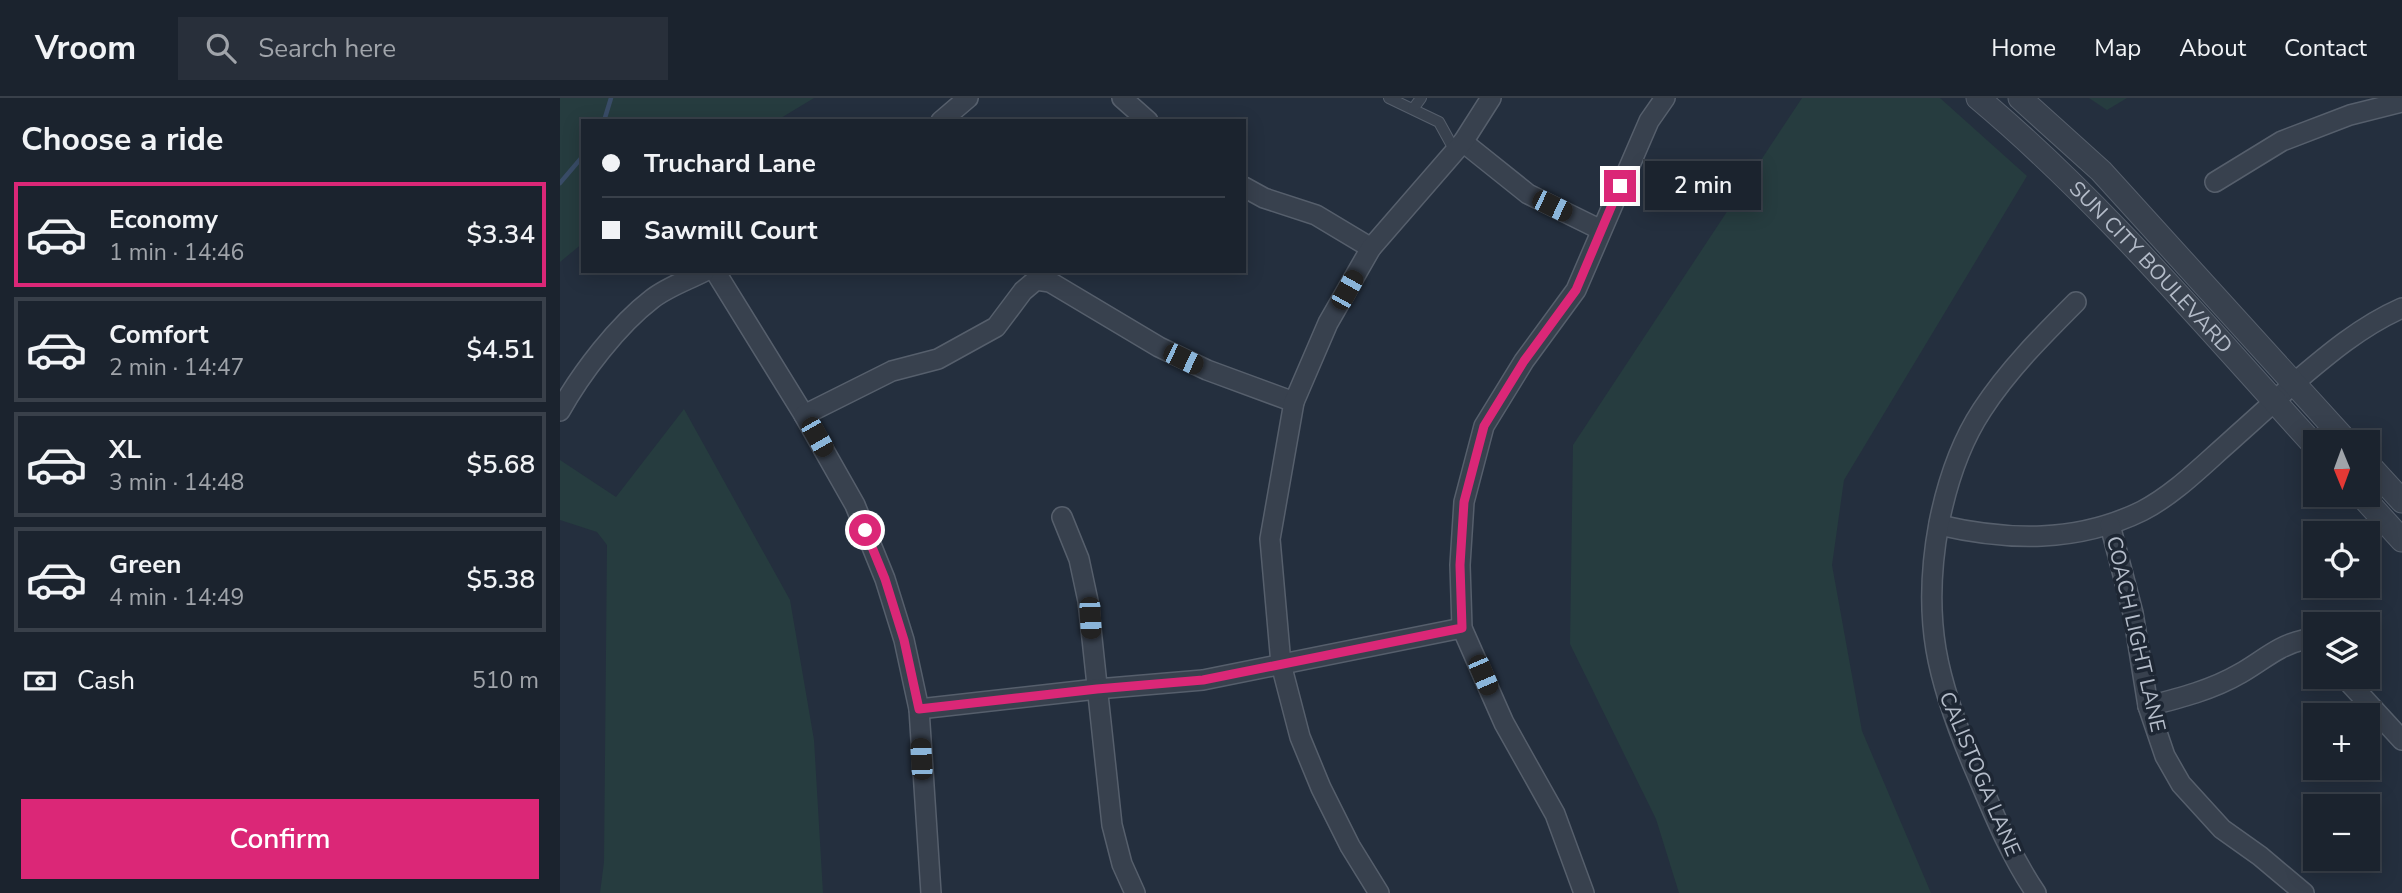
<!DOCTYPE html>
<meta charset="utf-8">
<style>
:root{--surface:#1b232e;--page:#282f3a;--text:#f1f3f6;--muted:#a0a4aa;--line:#39404a;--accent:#db2777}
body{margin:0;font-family:"Nunito Sans",sans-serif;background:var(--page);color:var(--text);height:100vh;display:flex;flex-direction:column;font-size:26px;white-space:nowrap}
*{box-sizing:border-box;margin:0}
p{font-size:23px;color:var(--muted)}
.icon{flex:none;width:38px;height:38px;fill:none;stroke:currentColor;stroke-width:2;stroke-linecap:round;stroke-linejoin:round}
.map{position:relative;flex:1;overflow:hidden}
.details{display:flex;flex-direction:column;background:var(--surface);width:560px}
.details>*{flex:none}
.hud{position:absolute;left:21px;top:21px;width:665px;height:154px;border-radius:0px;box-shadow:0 4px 18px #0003,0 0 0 2px var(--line);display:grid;align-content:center;height:154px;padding:0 21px;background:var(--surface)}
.needle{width:46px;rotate:179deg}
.buttons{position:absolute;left:1743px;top:332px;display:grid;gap:14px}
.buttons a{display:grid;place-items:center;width:77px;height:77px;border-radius:0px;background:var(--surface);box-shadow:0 4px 18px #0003,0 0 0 2px var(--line);font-size:35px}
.end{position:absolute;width:32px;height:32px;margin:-16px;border:9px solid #db2777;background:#fff;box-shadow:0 0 0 4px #fff}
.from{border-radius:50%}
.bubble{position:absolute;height:49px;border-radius:0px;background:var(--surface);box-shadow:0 4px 18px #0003,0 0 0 2px var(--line);font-size:23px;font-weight:600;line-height:49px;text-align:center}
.car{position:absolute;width:21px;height:42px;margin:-21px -10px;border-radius:9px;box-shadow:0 0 5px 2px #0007;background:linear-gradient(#222 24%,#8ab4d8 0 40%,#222 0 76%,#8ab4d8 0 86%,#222 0)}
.hud b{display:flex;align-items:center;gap:24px;height:66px;font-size:26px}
.hud b+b{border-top:2px solid var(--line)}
.hud i{width:18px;height:18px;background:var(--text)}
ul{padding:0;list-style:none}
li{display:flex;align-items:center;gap:21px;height:105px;margin:0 14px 10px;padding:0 7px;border:4px solid var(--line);border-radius:0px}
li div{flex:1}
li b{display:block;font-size:26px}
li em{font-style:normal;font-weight:600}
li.selected{border-color:var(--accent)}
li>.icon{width:63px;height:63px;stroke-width:1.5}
h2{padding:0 21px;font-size:32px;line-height:84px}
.pay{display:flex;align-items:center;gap:18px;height:77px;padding:0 21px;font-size:26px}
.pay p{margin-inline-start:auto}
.button{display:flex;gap:14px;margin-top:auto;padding:14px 21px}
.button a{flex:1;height:80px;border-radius:0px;background:var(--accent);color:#fff;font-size:28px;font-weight:600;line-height:80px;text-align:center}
header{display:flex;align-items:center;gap:42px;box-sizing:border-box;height:98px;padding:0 35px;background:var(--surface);border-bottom:2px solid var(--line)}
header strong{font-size:33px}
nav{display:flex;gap:38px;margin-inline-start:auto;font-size:24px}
.search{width:490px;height:63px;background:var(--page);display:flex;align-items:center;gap:18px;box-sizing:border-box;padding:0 24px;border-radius:0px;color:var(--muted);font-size:26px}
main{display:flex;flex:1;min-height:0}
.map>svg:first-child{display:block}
.green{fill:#263c3f}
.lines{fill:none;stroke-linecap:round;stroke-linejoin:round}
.stream{stroke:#394c67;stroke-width:4.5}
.service-casing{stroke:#565f6c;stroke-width:12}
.minor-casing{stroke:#565f6c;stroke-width:22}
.tertiary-casing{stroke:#565f6c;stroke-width:25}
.service{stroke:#38414e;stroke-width:10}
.minor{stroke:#38414e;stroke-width:19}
.tertiary{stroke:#38414e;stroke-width:23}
.route{stroke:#db2777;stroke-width:9}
.labels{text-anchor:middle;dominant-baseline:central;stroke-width:7;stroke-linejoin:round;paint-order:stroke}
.street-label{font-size:21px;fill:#b4bcc9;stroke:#1d2633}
</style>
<header>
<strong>Vroom</strong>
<div class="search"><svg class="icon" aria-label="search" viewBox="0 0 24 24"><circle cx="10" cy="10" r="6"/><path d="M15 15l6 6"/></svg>Search here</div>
<nav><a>Home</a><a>Map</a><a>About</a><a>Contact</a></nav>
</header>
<main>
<section class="details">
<h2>Choose a ride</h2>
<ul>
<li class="selected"><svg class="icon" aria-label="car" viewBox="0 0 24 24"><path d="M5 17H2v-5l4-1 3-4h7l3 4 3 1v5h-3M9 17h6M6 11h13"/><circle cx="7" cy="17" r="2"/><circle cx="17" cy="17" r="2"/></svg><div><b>Economy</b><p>1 min · 14:46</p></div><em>$3.34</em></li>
<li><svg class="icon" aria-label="car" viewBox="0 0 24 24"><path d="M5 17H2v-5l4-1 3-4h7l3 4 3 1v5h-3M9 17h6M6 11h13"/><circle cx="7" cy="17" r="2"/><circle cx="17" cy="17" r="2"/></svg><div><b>Comfort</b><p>2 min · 14:47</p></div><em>$4.51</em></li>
<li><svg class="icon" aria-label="car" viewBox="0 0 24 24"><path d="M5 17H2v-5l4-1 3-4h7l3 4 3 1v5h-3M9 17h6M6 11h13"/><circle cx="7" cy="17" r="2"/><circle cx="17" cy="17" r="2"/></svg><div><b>XL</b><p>3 min · 14:48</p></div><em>$5.68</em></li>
<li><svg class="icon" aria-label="car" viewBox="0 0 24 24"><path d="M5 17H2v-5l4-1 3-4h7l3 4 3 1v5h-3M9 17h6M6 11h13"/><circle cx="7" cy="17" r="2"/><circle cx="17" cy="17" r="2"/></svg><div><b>Green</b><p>4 min · 14:49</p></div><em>$5.38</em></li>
</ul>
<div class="pay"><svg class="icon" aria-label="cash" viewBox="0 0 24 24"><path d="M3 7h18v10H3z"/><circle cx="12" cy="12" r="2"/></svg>Cash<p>510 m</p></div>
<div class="button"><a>Confirm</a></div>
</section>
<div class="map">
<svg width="1842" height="795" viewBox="0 0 1842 795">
<rect width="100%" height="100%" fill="#242f3e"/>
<g class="green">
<polygon points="0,0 254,0 216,23 23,23 23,145 0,164"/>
<polygon points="1242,0 1380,0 1467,78 1284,382 1272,467 1302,633 1371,795 1119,795 1096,721 1010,546 1013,347"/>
<polygon points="1529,0 1567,0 1547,12"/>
<polygon points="124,311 230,502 254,642 263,795 40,795 44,764 47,447 37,434 0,422 0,362 56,399"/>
</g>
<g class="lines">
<g class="stream">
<polyline points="44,23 51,0"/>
<polyline points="0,85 23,58"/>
</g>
<defs>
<g id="service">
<polyline points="829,0 879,24 895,53"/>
<polyline points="853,11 861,0"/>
</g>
<g id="minor">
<polyline points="562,0 588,23"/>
<polyline points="381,23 408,0"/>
<polyline points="903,44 968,96 1041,132"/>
<polyline points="1655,84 1722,43 1790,17 1842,4"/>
<polyline points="684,89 704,100 756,117 811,150"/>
<polyline points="155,173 244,317 295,407 325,481 344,542 359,611 371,795"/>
<path d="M 0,313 C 21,275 58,227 92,201 C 107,189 128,182 145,173"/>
<polyline points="244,317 332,273 378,261 436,229 463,193 476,182 490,184 599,249 647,272 734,304"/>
<polyline points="502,419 519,461 528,503 552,727 562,766 575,795"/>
<path d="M 1379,427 C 1448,443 1517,445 1582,413 C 1613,397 1640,370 1666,347 C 1688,327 1711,307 1733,286 C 1767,257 1801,228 1842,210"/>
<polyline points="1550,427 1573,515 1588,608 1605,658 1621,686 1662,731 1700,758 1744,795"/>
<polyline points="1784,579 1842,642"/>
<path d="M 1588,608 C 1620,600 1652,592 1681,575 C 1702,563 1719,547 1743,542 L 1755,549"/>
<polyline points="359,611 537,591 643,582 902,530"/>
<polyline points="819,795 790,748 761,690 740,639 721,566 710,441 734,304 768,225 811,150 903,44 931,0"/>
<polyline points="1024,795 995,716 944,625 902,530 900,467 904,404 924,328 964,263 1016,192 1089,23 1105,0"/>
<path d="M 1476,795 C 1450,757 1433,714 1415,672 C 1377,583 1361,522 1379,425 C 1387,385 1399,347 1422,312 C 1448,272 1482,238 1516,204"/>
</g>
<g id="tertiary">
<path id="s1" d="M 1418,0 C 1542,104 1646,229 1755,348"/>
<polyline points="1460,0 1541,73 1788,345"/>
<polyline points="1808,366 1842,403"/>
<polyline points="1801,397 1842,442"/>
</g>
</defs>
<use href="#service" class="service-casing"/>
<use href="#minor" class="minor-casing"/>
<use href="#tertiary" class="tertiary-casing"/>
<use href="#service" class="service"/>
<use href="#minor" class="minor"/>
<use href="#tertiary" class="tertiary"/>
</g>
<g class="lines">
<polyline class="route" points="305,432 325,481 344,542 359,611 537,591 643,582 902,530 900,467 904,404 924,328 964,263 1016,192 1060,88"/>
</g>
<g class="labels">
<g class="street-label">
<text stroke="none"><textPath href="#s1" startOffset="242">SUN CITY BOULEVARD</textPath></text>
<text transform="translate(1576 536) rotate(77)">COACH LIGHT LANE</text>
<text transform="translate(1420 676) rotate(67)">CALISTOGA LANE</text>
</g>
</g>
</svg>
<div class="buttons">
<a><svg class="needle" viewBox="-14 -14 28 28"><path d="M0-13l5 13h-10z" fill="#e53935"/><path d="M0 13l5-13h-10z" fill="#a0a4aa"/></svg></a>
<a><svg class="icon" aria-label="locate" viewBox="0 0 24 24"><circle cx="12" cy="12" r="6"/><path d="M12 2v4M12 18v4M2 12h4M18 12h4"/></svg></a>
<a><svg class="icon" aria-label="layers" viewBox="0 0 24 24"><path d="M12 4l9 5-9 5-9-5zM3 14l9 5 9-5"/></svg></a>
<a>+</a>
<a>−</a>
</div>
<i class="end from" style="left:305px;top:432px"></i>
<i class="end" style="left:1060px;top:88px"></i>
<div class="bubble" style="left:1085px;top:63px;width:116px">2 min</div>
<i class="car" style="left:992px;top:108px;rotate:116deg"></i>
<i class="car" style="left:787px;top:192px;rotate:29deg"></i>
<i class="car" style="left:623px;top:261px;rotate:116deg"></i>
<i class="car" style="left:257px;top:339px;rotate:150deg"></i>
<i class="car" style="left:530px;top:520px;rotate:177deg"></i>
<i class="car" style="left:923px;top:577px;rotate:157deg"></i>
<i class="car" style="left:361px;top:661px;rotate:357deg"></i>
<div class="hud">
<b><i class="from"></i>Truchard Lane</b>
<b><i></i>Sawmill Court</b>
</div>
</div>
</main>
